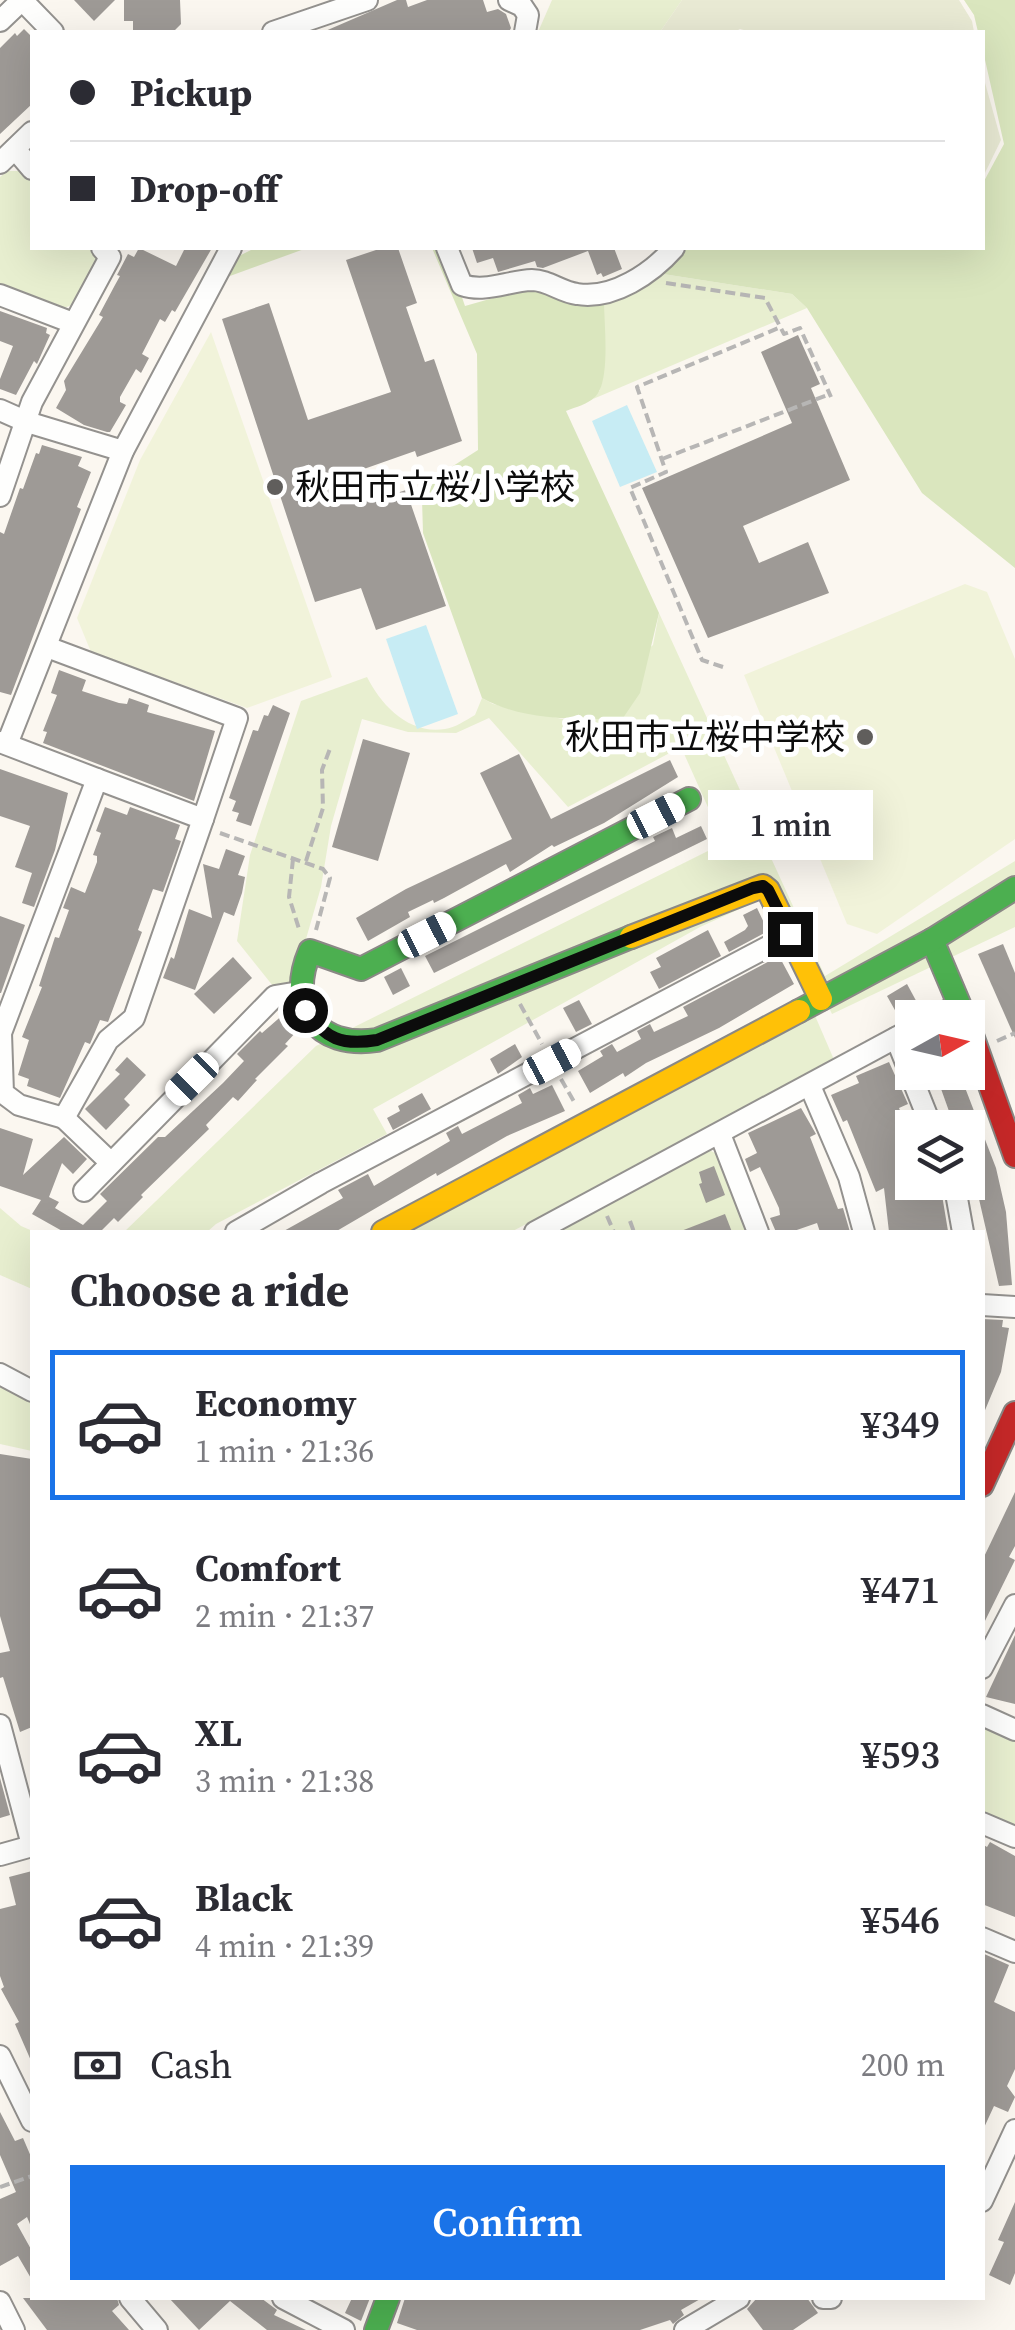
<!DOCTYPE html>
<meta charset="utf-8">
<style>
:root{--surface:#fff;--page:#f7f7f7;--text:#2b2b33;--muted:#7c7c81;--line:#e1e1e2;--accent:#1a73e8}
body{margin:0;font-family:"Source Serif 4","Noto Sans JP",serif;background:var(--page);color:var(--text);height:100vh;display:flex;flex-direction:column;font-size:38px;white-space:nowrap}
*{box-sizing:border-box;margin:0}
p{font-size:32px;color:var(--muted)}
.icon{flex:none;width:55px;height:55px;fill:none;stroke:currentColor;stroke-width:2;stroke-linecap:round;stroke-linejoin:round}
.map{position:relative;flex:1;overflow:hidden}
.side{position:absolute;left:30px;top:1230px;width:955px;height:1070px;display:flex;flex-direction:column;background:var(--surface);border-radius:0px;box-shadow:0 10px 40px #0002}
.side>*{flex:none}
.hud{position:absolute;left:30px;top:30px;width:955px;height:220px;border-radius:0px;box-shadow:0 10px 40px #0002;display:grid;align-content:center;height:220px;padding:0 40px;background:var(--surface)}
.needle{width:65px;rotate:82deg}
.tools{position:absolute;left:895px;top:1000px;display:grid;gap:20px}
.tools a{display:grid;place-items:center;width:90px;height:90px;border-radius:0px;background:var(--surface);box-shadow:0 10px 40px #0002;font-size:50px}
.end{position:absolute;width:45px;height:45px;margin:-22px;border:12px solid #0c0c0c;background:#fff;box-shadow:0 0 0 5px #fff}
.from{border-radius:50%}
.bubble{position:absolute;height:70px;border-radius:0px;background:var(--surface);box-shadow:0 10px 40px #0002;font-size:32px;font-weight:600;line-height:70px;text-align:center}
.car{position:absolute;width:30px;height:60px;margin:-30px -15px;border-radius:12px;box-shadow:0 0 8px 2px #0007;background:linear-gradient(#fff 24%,#345 0 40%,#fff 0 76%,#345 0 86%,#fff 0)}
.hud b{display:flex;align-items:center;gap:35px;height:95px;font-size:38px}
.hud b+b{border-top:2px solid var(--line)}
.hud i{width:25px;height:25px;background:var(--text)}
ul{padding:0;list-style:none}
li{display:flex;align-items:center;gap:30px;height:150px;margin:0 20px 15px;padding:0 20px;border:5px solid transparent;border-radius:0px}
li div{flex:1}
li b{display:block;font-size:38px}
li em{font-style:normal;font-weight:600}
li.current{border-color:var(--accent)}
li>.icon{width:90px;height:90px;stroke-width:1.5}
h2{padding:0 40px;font-size:45px;line-height:120px}
.pay{display:flex;align-items:center;gap:25px;height:110px;padding:0 40px;font-size:38px}
.pay p{margin-inline-start:auto}
.action{display:flex;gap:20px;margin-top:auto;padding:20px 40px}
.action a{flex:1;height:115px;border-radius:0px;background:var(--accent);color:#fff;font-size:40px;font-weight:600;line-height:115px;text-align:center}
.map>svg:first-child{display:block}
.green{fill:#e8efd0}
.forest{fill:#dae6be}
.cemetery{fill:#e9ead4}
.pitch{fill:#f1f3da}
.water{fill:#c7ecf4}
.building{fill:#9e9a96}
.lines{fill:none;stroke-linecap:round;stroke-linejoin:round}
.street-casing{stroke:#94928f;stroke-width:24}
.fast-casing{stroke:#8a8885;stroke-width:26}
.slow-casing{stroke:#8a8885;stroke-width:26}
.jam-casing{stroke:#8a8885;stroke-width:26}
.path{stroke:#b7b6b5;stroke-width:4;stroke-dasharray:10 5;stroke-linecap:butt}
.street{stroke:#fefefd;stroke-width:20}
.fast{stroke:#4caf50;stroke-width:22}
.slow{stroke:#ffc107;stroke-width:22}
.jam{stroke:#c62828;stroke-width:22}
.route{stroke:#0c0c0c;stroke-width:12}
.poi-dot{fill:#605e5c;stroke:#fff;stroke-width:4}
.labels{text-anchor:middle;dominant-baseline:central;stroke-width:10;stroke-linejoin:round;paint-order:stroke}
.poi-label{font-size:35px;fill:#0c0c0c;stroke:#fff;text-anchor:start}
</style>
<div class="map">
<svg width="1015" height="2330" viewBox="0 0 1015 2330">
<rect width="100%" height="100%" fill="#fbf7f0"/>
<g class="green">
<polygon points="552,0 682,0 660,32 538,32"/>
<polygon points="7,171 21,171 32,183 32,248 96,250 97,264 77,303 59,310 0,288 0,177"/>
<polygon points="663,274 792,294 807,308 593,399 600,390 604,301 623,299"/>
<path d="M 659,613 L 825,976 L 1015,861 L 1015,927 L 832,1014 L 775,893 L 700,927 L 373,1109 L 387,1134 L 216,1224 L 207,1232 L 124,1232 L 316,1046 L 724,843 L 681,747 L 568,807 L 489,718 L 456,733 L 408,732 L 362,719 L 331,826 L 321,887 L 293,984 L 273,986 L 237,941 L 250,855 L 301,701 L 367,677 C 381,705 409,735 445,729 C 455,728 466,720 475,715 L 482,698 L 493,704 L 567,720 L 653,645 Z"/>
<polygon points="813,1011 835,1062 511,1232 410,1232"/>
<polygon points="709,1150 719,1155 750,1232 557,1232"/>
<polygon points="0,1208 21,1226 35,1232 32,1232 32,1289 0,1275"/>
<polygon points="0,1384 32,1402 32,1451 0,1444"/>
<polygon points="983,1721 1015,1735 1015,1831 983,1816"/>
</g>
<g class="forest">
<polygon points="964,0 1015,0 1015,568 922,493 807,308 792,294 663,274 686,248 982,248 983,183 1004,144 983,51 982,32 978,32 974,15"/>
<polygon points="255,248 307,248 219,280 223,264"/>
<path d="M 432,248 L 445,248 L 465,306 L 522,290 L 549,292 L 570,304 L 604,301 C 604,323 611,382 595,397 C 588,404 576,407 566,411 L 659,613 L 640,693 L 623,718 C 577,720 523,721 482,698 L 423,533 L 422,499 L 439,475 L 478,450 L 477,354 Z"/>
</g>
<g class="cemetery">
<polygon points="682,0 959,0 972,21 974,32 751,32 740,29 734,32 660,32"/>
<polygon points="982,72 1001,140 983,177 982,177"/>
</g>
<g class="pitch">
<polygon points="211,332 332,677 247,708 91,652 77,618 140,460"/>
<polygon points="965,584 987,592 1015,659 1015,839 877,934 847,924 744,675"/>
</g>
<g class="water">
<polygon points="627,405 657,472 620,487 592,421"/>
<polygon points="426,625 458,714 417,729 386,639"/>
</g>
<g class="building">
<polygon points="74,0 115,0 94,21"/>
<polygon points="124,0 180,0 181,24 175,30 133,32 133,21 124,21"/>
<polygon points="397,0 406,0 408,7 427,0 483,0 487,12 498,9 506,14 511,28 509,32 323,32"/>
<polygon points="24,29 32,37 32,104 0,134 0,48 15,33 17,36"/>
<polygon points="139,248 176,266 185,248 212,248 175,312 172,310 165,322 160,319 142,354 149,358 141,373 136,369 120,397 120,402 126,405 110,432 107,432 84,425 56,408 66,390 64,381 103,317 99,315 115,285 120,276 117,275 128,254 134,257"/>
<polygon points="382,248 398,248 417,303 406,307 425,362 434,359 462,441 417,457 415,451 361,470 372,501 406,490 446,606 376,630 361,588 315,602 222,319 269,303 308,420 391,392 346,260"/>
<polygon points="472,248 614,248 622,269 603,277 601,273 597,275 588,251 543,268 537,267 535,261 498,272 493,258 477,263"/>
<polygon points="0,311 47,328 46,333 50,335 37,364 34,361 16,395 0,389 0,379 13,346 0,341"/>
<polygon points="798,335 820,384 811,388 850,480 743,526 759,563 808,542 829,593 708,638 642,488 792,423 761,352"/>
<polygon points="42,445 82,457 78,466 91,472 77,507 81,509 11,695 0,692 0,532 4,534 20,488 23,489 36,453 39,454"/>
<polygon points="59,670 86,680 82,691 119,703 127,704 129,698 149,705 147,712 215,731 194,801 43,743 47,732 43,731 57,695 51,693"/>
<polygon points="273,705 290,713 251,826 236,821 239,813 232,811 236,801 229,798 253,730 258,731 264,715 268,716"/>
<polygon points="363,739 410,753 378,861 332,847"/>
<polygon points="519,754 551,819 670,760 678,777 604,823 554,847 552,845 510,872 506,864 444,898 434,903 433,900 408,912 410,917 368,941 356,918 406,889 512,839 480,773"/>
<polygon points="0,769 68,793 55,850 34,907 22,903 32,873 15,867 30,826 0,816"/>
<polygon points="105,807 127,815 130,807 180,825 175,839 181,841 163,892 153,889 138,930 142,932 108,1022 100,1020 90,1044 85,1042 60,1098 27,1086 29,1079 18,1075 29,1040 22,1037 42,987 39,986 55,937 59,938 69,910 63,908 71,887 85,893 97,862 97,856 93,855 101,833 96,831"/>
<polygon points="701,826 707,839 434,973 425,956 655,841 653,837 672,828 676,838"/>
<polygon points="226,849 245,856 238,875 245,877 242,893 234,916 224,912 195,990 163,978 171,957 174,959 189,909 212,918 203,864 219,869"/>
<polygon points="757,908 768,931 729,952 724,942 745,930 748,926 743,915"/>
<polygon points="0,916 25,925 1,993 0,993"/>
<polygon points="708,930 721,956 659,989 650,972 661,967 656,958"/>
<polygon points="1003,944 1015,973 1015,1038 978,954"/>
<polygon points="779,956 794,984 719,1028 646,1063 625,1077 623,1073 590,1093 578,1071 603,1056 600,1051 612,1044 617,1052 641,1039 637,1031 650,1024 654,1032 688,1016 683,1007"/>
<polygon points="233,957 252,978 214,1014 194,994"/>
<polygon points="401,968 410,986 393,995 384,977"/>
<polygon points="907,984 920,1008 900,1019 887,996"/>
<polygon points="579,1000 592,1024 576,1032 563,1008"/>
<polygon points="285,1013 298,1030 285,1044 288,1046 255,1079 257,1080 238,1101 233,1097 206,1125 209,1129 141,1195 143,1197 118,1222 114,1218 100,1232 64,1232 32,1214 41,1200 0,1186 0,1128 33,1139 23,1175 64,1137 87,1159 73,1174 62,1163 49,1197 59,1202 55,1208 83,1225 107,1201 100,1194 158,1137 165,1137 223,1083 244,1061 237,1054 260,1031 262,1033"/>
<polygon points="515,1044 522,1057 498,1074 490,1059"/>
<polygon points="127,1057 146,1075 124,1099 130,1105 106,1130 85,1109 120,1074 115,1070"/>
<polygon points="889,1062 908,1104 899,1108 912,1141 912,1182 926,1182 930,1193 941,1189 948,1231 945,1232 889,1232 884,1188 876,1192 847,1120 843,1122 831,1095 859,1083 856,1076"/>
<polygon points="935,1072 959,1072 996,1168 1006,1212 1012,1285 999,1286 970,1160 968,1161 968,1128 955,1128"/>
<polygon points="552,1085 565,1111 507,1136 437,1176 436,1173 335,1232 282,1232 343,1198 338,1190 368,1174 374,1186 450,1141 446,1133 458,1126 462,1134 522,1103 518,1095 530,1088 533,1094"/>
<polygon points="422,1093 431,1109 393,1130 387,1118 400,1111 398,1106"/>
<polygon points="801,1108 816,1134 810,1137 838,1209 843,1208 850,1232 820,1232 817,1223 791,1232 776,1232 770,1218 780,1215 779,1208 760,1167 750,1172 745,1159 757,1153 748,1133"/>
<polygon points="714,1166 725,1195 706,1203 699,1184 702,1183 699,1172"/>
<polygon points="725,1214 732,1232 681,1232 681,1231"/>
<polygon points="982,1319 1003,1320 1002,1327 1009,1328 1001,1372 983,1415"/>
<polygon points="0,1454 32,1459 32,1727 20,1732 3,1677 0,1678 0,1653 10,1651 0,1616"/>
<polygon points="1015,1492 1015,1546 1009,1557 1015,1560 982,1627 982,1561"/>
<polygon points="1015,1635 1015,1704 986,1697"/>
<polygon points="0,1778 10,1815 0,1818"/>
<polygon points="990,1842 1015,1856 1015,1917 982,1904 982,1844 987,1847"/>
<polygon points="32,1871 32,2063 15,2024 19,2022 1,1989 4,1987 0,1976 0,1909 16,1905 9,1877"/>
<polygon points="982,1953 1009,1965 994,2002 1015,2012 1015,2069 1007,2086 1015,2097 1008,2112 994,2106 982,2132"/>
<polygon points="0,2112 15,2141 23,2138 32,2159 32,2229 27,2217 17,2224 32,2251 32,2280 18,2256 0,2266 0,2199 16,2192 0,2155"/>
<polygon points="1015,2202 1015,2273 1010,2285 989,2275 1004,2242 998,2240"/>
<polygon points="23,2298 117,2298 119,2305 112,2311 129,2330 47,2330"/>
<polygon points="169,2298 261,2298 277,2310 274,2315 306,2330 267,2330 230,2301 199,2330"/>
<polygon points="352,2298 370,2298 361,2321 345,2313"/>
<polygon points="405,2298 702,2298 681,2310 684,2315 673,2324 670,2320 640,2330 417,2330 397,2323"/>
<polygon points="757,2298 807,2298 818,2313 793,2330 763,2330 747,2309"/>
</g>
<g class="lines">
<defs>
<g id="street">
<polyline points="22,0 53,32"/>
<polyline points="509,0 522,6 528,15 525,32"/>
<polyline points="0,21 22,0"/>
<polyline points="273,32 367,0"/>
<polyline points="15,149 32,169"/>
<polyline points="0,163 32,132"/>
<path d="M 447,248 L 462,285 C 486,293 507,281 532,280 C 548,280 561,292 577,294 C 613,300 652,273 674,248"/>
<polyline points="0,295 73,323"/>
<polyline points="0,410 27,422 123,451"/>
<polyline points="0,496 32,402 110,257 102,248"/>
<polyline points="47,647 237,718 203,819"/>
<polyline points="0,742 97,779"/>
<polyline points="7,744 123,451 231,248"/>
<polygon points="97,779 203,819 134,1018 108,1040 64,1118 19,1105 3,1093 1,1033"/>
<polyline points="934,1018 959,1004"/>
<polyline points="896,1038 932,1128"/>
<polyline points="810,1086 849,1177 864,1232"/>
<polyline points="64,1118 110,1162"/>
<polyline points="720,1134 758,1232"/>
<polyline points="954,1182 963,1232"/>
<polyline points="84,1191 275,996 299,992"/>
<polyline points="236,1232 321,1183 790,935"/>
<polyline points="535,1232 912,1029"/>
<polyline points="982,1305 1015,1307"/>
<polyline points="0,1374 32,1391"/>
<polyline points="982,1668 1015,1605"/>
<polyline points="982,1715 1015,1730"/>
<polyline points="0,1725 32,1845"/>
<polyline points="982,1823 1015,1837"/>
<polyline points="0,1855 32,1846"/>
<polyline points="982,1938 1015,1952"/>
<polyline points="0,2056 32,2121"/>
<polyline points="982,2201 1015,2130"/>
<polyline points="130,2298 157,2330"/>
<polyline points="283,2298 344,2330"/>
<polyline points="823,2298 831,2298"/>
<polyline points="0,2302 14,2330"/>
<polyline points="685,2330 739,2298"/>
</g>
<g id="fast">
<path d="M 631,937 L 377,1040 C 317,1049 286,1007 310,951 L 361,969 L 689,799"/>
<polyline points="932,940 965,1018"/>
<polyline points="799,1011 932,940 1015,888"/>
<polyline points="376,2330 388,2298"/>
</g>
<g id="slow">
<polyline points="631,937 763,886 768,890 821,999"/>
<polyline points="383,1232 799,1011"/>
</g>
<g id="jam">
<polyline points="968,1024 1015,1156"/>
<polyline points="982,1485 1015,1413"/>
</g>
</defs>
<use href="#street" class="street-casing"/>
<use href="#fast" class="fast-casing"/>
<use href="#slow" class="slow-casing"/>
<use href="#jam" class="jam-casing"/>
<g class="path">
<polyline points="666,283 765,298 784,334 800,328 831,397"/>
<polyline points="662,459 830,394"/>
<polyline points="723,667 702,660 630,488 666,472 637,387 781,327"/>
<polyline points="220,833 323,869 330,878 316,930"/>
<polyline points="293,859 289,897 300,932"/>
<polyline points="306,861 323,808 322,770 331,746"/>
<polyline points="520,1004 542,1044"/>
<polyline points="997,1041 1015,1033"/>
<polyline points="561,1079 576,1105"/>
<polyline points="607,1216 614,1232"/>
<polyline points="630,1221 634,1232"/>
<polyline points="0,2187 32,2176"/>
</g>
<use href="#street" class="street"/>
<use href="#fast" class="fast"/>
<use href="#slow" class="slow"/>
<use href="#jam" class="jam"/>
</g>
<g class="lines">
<path class="route" d="M 305,1010 C 325,1039 342,1046 377,1040 L 753,888 L 763,886 L 768,890 L 790,934"/>
</g>
<g class="poi-dot">
<circle cx="275" cy="487" r="10"/>
<circle cx="865" cy="737" r="10"/>
</g>
<g class="labels">
<g class="poi-label">
<text x="295" y="487">秋田市立桜小学校</text>
<text x="845" y="737" text-anchor="end">秋田市立桜中学校</text>
</g>
</g>
</svg>
<div class="tools">
<a><svg class="needle" viewBox="-14 -14 28 28"><path d="M0-13l5 13h-10z" fill="#e53935"/><path d="M0 13l5-13h-10z" fill="#7c7c81"/></svg></a>
<a><svg class="icon" aria-label="layers" viewBox="0 0 24 24"><path d="M12 4l9 5-9 5-9-5zM3 14l9 5 9-5"/></svg></a>
</div>
<i class="end from" style="left:305px;top:1010px"></i>
<i class="end" style="left:790px;top:934px"></i>
<div class="bubble" style="left:708px;top:790px;width:165px">1 min</div>
<i class="car" style="left:656px;top:816px;rotate:63deg"></i>
<i class="car" style="left:427px;top:935px;rotate:63deg"></i>
<i class="car" style="left:552px;top:1062px;rotate:62deg"></i>
<i class="car" style="left:192px;top:1079px;rotate:225deg"></i>
<div class="hud">
<b><i class="from"></i>Pickup</b>
<b><i></i>Drop-off</b>
</div>
<section class="side">
<h2>Choose a ride</h2>
<ul>
<li class="current"><svg class="icon" aria-label="car" viewBox="0 0 24 24"><path d="M5 17H2v-5l4-1 3-4h7l3 4 3 1v5h-3M9 17h6M6 11h13"/><circle cx="7" cy="17" r="2"/><circle cx="17" cy="17" r="2"/></svg><div><b>Economy</b><p>1 min · 21:36</p></div><em>¥349</em></li>
<li><svg class="icon" aria-label="car" viewBox="0 0 24 24"><path d="M5 17H2v-5l4-1 3-4h7l3 4 3 1v5h-3M9 17h6M6 11h13"/><circle cx="7" cy="17" r="2"/><circle cx="17" cy="17" r="2"/></svg><div><b>Comfort</b><p>2 min · 21:37</p></div><em>¥471</em></li>
<li><svg class="icon" aria-label="car" viewBox="0 0 24 24"><path d="M5 17H2v-5l4-1 3-4h7l3 4 3 1v5h-3M9 17h6M6 11h13"/><circle cx="7" cy="17" r="2"/><circle cx="17" cy="17" r="2"/></svg><div><b>XL</b><p>3 min · 21:38</p></div><em>¥593</em></li>
<li><svg class="icon" aria-label="car" viewBox="0 0 24 24"><path d="M5 17H2v-5l4-1 3-4h7l3 4 3 1v5h-3M9 17h6M6 11h13"/><circle cx="7" cy="17" r="2"/><circle cx="17" cy="17" r="2"/></svg><div><b>Black</b><p>4 min · 21:39</p></div><em>¥546</em></li>
</ul>
<div class="pay"><svg class="icon" aria-label="cash" viewBox="0 0 24 24"><path d="M3 7h18v10H3z"/><circle cx="12" cy="12" r="2"/></svg>Cash<p>200 m</p></div>
<div class="action"><a>Confirm</a></div>
</section>
</div>
